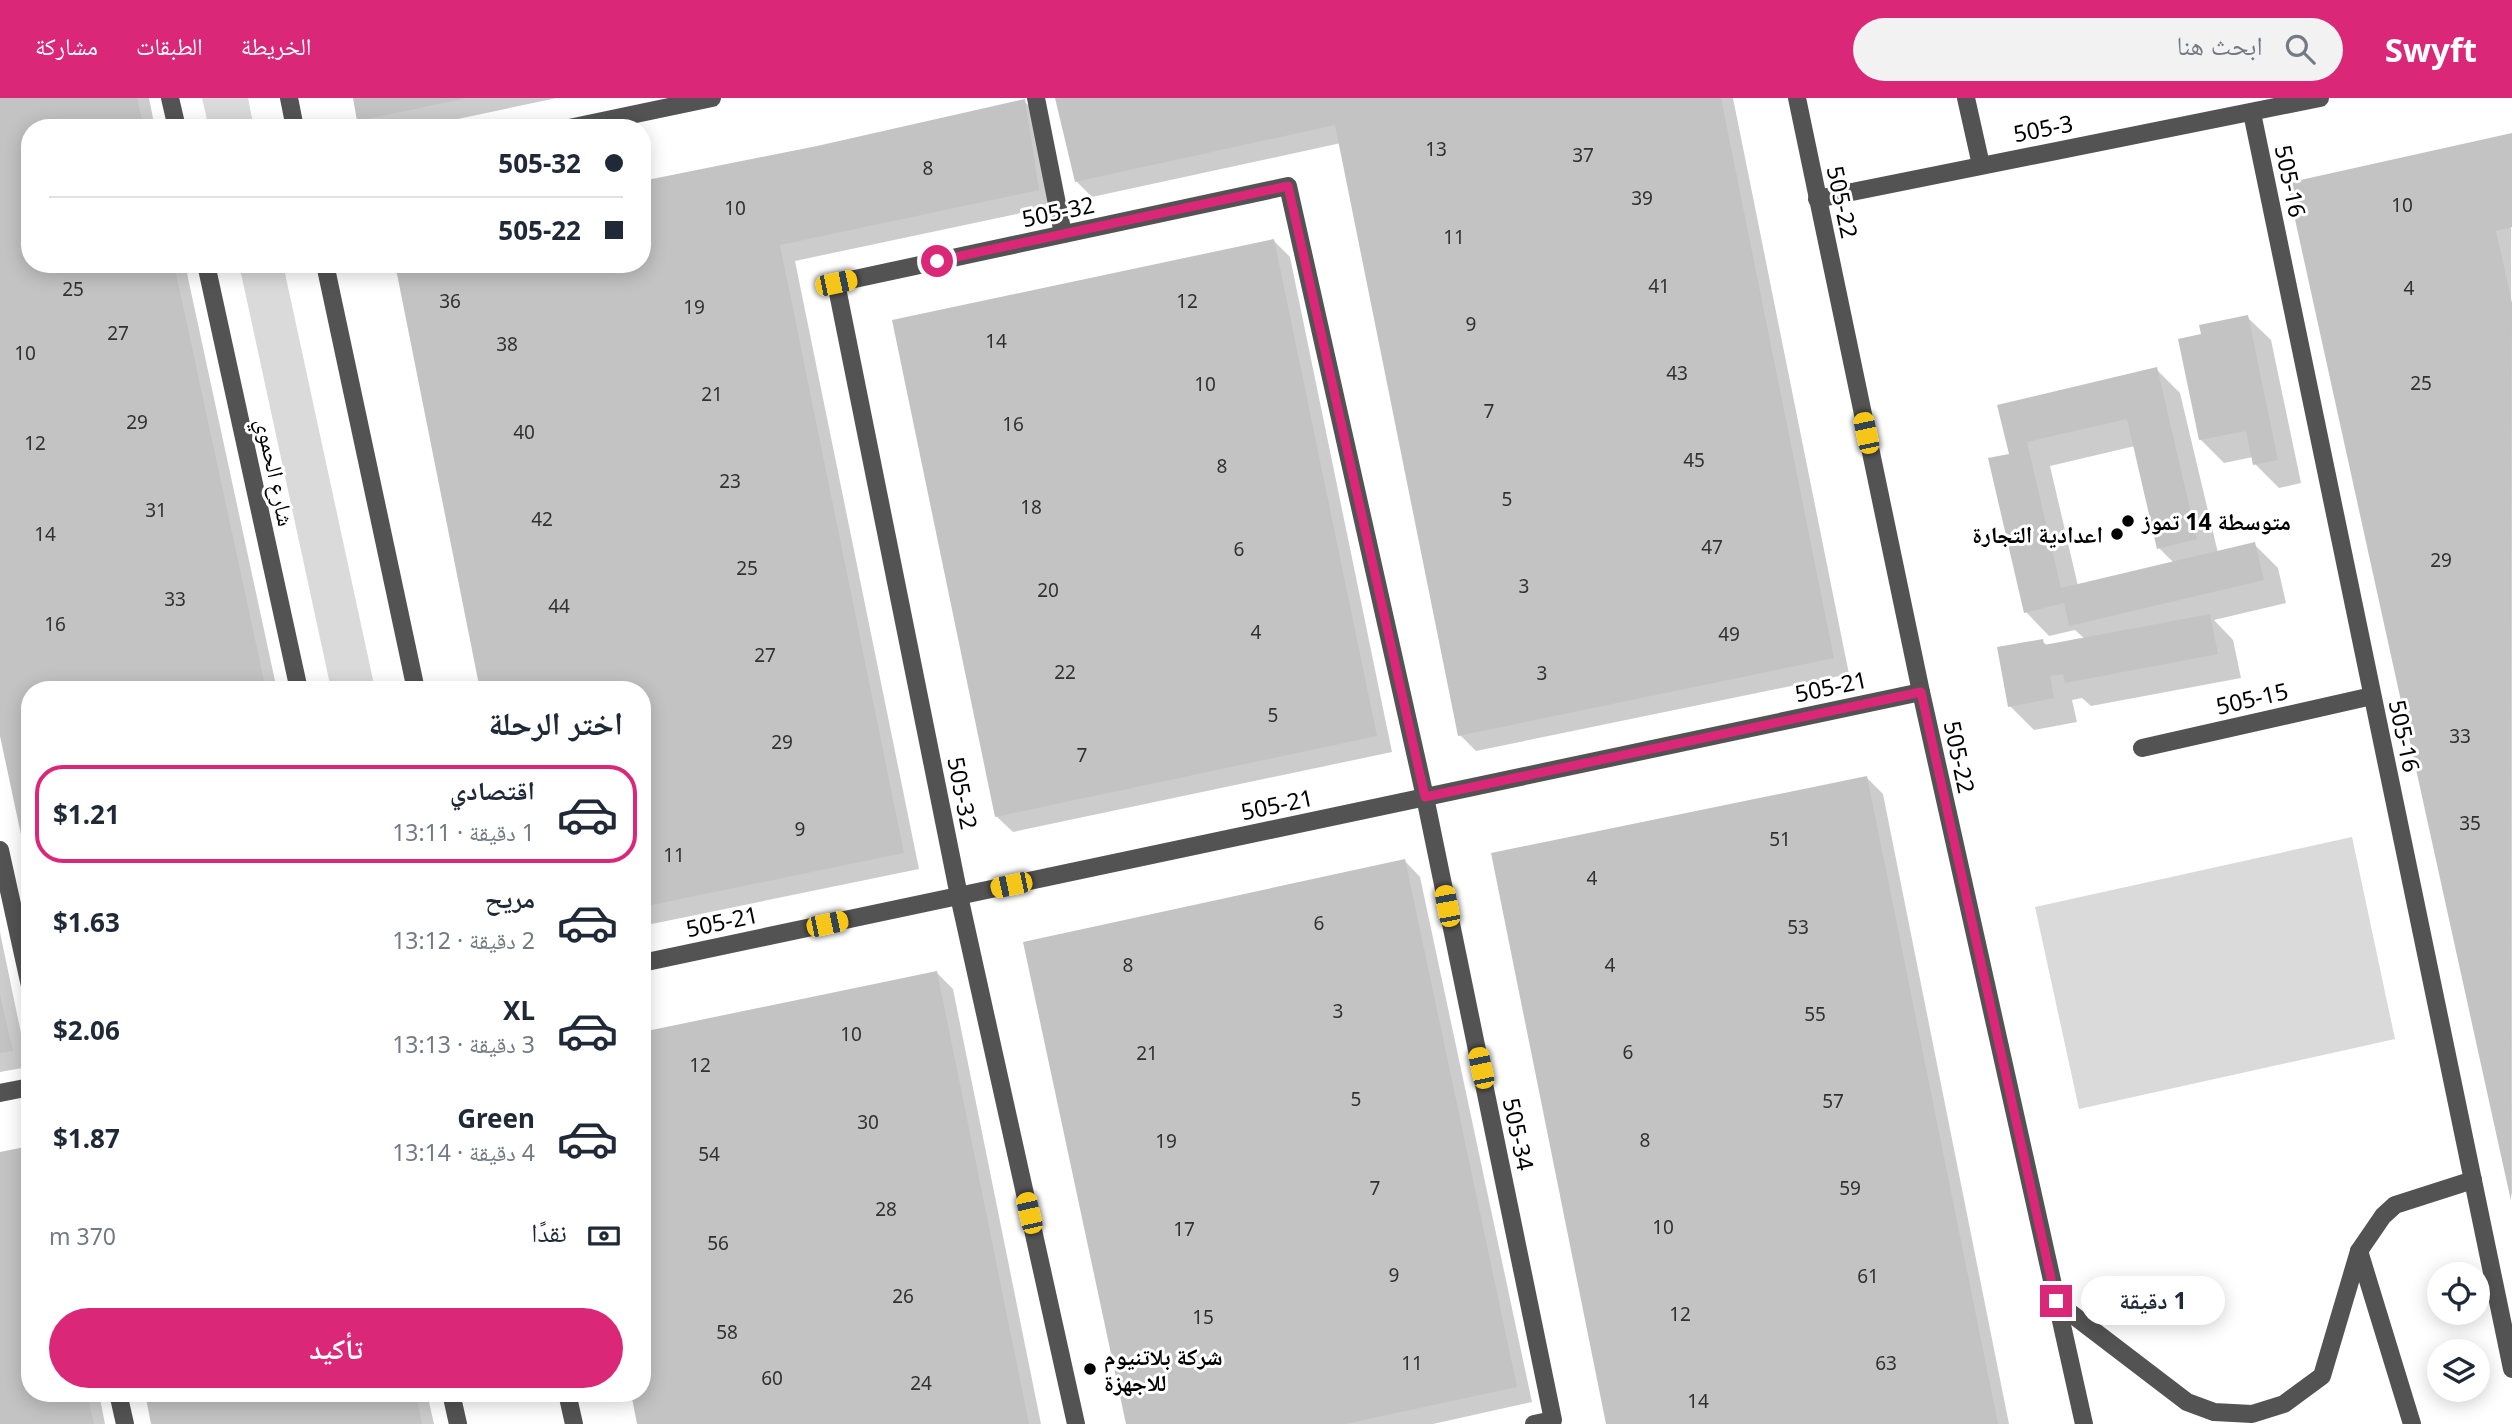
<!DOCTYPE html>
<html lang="ar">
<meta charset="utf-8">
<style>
:root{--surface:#fff;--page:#f2f2f3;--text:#1f2937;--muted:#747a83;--line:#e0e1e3;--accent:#db2777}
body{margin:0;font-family:"Noto Sans","Noto Naskh Arabic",sans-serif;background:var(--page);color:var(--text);direction:rtl;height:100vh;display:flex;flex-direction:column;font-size:26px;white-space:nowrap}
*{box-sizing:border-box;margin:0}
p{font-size:23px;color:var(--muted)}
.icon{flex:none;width:38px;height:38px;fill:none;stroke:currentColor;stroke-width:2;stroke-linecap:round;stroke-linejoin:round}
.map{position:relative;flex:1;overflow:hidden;direction:ltr}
.details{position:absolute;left:21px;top:583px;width:630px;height:721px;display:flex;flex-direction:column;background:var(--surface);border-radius:28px;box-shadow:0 4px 18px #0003;direction:rtl}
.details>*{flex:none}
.hud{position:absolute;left:21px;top:21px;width:630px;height:154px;border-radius:28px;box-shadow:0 4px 18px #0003;direction:rtl;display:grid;align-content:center;height:154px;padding:0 28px;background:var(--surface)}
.tools{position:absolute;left:2427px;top:1164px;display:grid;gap:14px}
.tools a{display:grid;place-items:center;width:63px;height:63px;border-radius:50%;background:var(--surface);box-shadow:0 4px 18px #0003;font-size:35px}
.end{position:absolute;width:32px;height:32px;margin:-16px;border:9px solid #db2777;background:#fff;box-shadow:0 0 0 4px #fff}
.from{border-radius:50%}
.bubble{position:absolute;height:49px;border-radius:24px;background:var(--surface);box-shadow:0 4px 18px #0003;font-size:23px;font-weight:700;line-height:49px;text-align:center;direction:rtl}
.car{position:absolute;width:21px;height:42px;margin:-21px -10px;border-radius:9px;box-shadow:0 0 5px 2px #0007;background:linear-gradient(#f5c518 24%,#345 0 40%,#f5c518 0 76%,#345 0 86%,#f5c518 0)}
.hud b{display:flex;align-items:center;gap:24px;height:66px;font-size:26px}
.hud b+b{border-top:2px solid var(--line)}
.hud i{width:18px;height:18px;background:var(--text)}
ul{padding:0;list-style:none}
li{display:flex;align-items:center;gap:21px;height:98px;margin:0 14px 10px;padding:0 14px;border:4px solid transparent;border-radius:28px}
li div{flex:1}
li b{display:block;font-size:26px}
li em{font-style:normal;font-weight:700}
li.active{border-color:var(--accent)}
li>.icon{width:63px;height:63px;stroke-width:1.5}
h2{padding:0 28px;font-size:32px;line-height:84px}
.pay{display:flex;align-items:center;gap:18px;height:77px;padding:0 28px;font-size:26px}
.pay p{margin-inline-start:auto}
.cta{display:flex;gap:14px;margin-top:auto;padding:14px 28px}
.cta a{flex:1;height:80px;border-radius:42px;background:var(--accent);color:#fff;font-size:28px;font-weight:700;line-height:80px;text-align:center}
header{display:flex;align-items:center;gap:42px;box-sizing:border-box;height:98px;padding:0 35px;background:var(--accent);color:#fff}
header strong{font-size:33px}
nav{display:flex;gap:38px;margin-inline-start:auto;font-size:24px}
.search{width:490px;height:63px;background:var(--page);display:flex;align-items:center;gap:18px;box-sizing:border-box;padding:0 24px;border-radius:38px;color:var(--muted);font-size:26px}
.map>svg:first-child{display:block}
.green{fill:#dadada}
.shadow{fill:#0003;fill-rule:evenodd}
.building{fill:#c3c3c3}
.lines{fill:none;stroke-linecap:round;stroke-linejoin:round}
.minor{stroke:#535353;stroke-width:18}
.route{stroke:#db2777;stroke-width:9}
.poi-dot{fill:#000;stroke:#fff;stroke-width:2.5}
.labels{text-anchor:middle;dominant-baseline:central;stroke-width:6;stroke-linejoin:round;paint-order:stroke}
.number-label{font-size:19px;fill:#313131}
.street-label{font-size:23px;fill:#000;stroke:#fff}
.poi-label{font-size:23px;font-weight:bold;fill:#000;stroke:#fff;text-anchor:start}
</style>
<header>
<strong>Swyft</strong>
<div class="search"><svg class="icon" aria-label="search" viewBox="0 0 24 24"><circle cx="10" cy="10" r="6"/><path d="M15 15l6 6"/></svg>ابحث هنا</div>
<nav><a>الخريطة</a><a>الطبقات</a><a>مشاركة</a></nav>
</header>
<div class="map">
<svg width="2512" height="1326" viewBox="0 0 2512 1326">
<rect width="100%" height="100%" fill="#fff"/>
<g class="green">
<polygon points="202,0 248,0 254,30 209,30"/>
<polygon points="239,166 283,166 375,591 331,591"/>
<polygon points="2352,739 2395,941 2079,1011 2035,809"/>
</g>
<g class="shadow">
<polygon points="0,0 149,0 155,30 30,30 30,166 185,166 277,592 30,592 30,772 0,629"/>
<polygon points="354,0 557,0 415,30 366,30 359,22"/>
<polygon points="1057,0 1733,0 1849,576 1476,653 1460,637 1341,45 1092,99 1076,83"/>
<polygon points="1024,3 1040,19 1054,108 795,163 919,771 642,828 642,166 817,50"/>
<polygon points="2512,37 2511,149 2512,1099 2289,87"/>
<polygon points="1274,143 1290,159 1392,654 1013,734 996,718"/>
<polygon points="2247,219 2271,242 2301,385 2279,390 2255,366 2253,359 2224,365 2200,341 2203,237"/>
<path d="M 2156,271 L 2180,295 L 2218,455 L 2254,446 L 2278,470 L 2286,505 L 2214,522 L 2233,542 L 2241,580 L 2091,608 L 2082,600 L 2072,602 L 2077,624 L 2034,632 L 2010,608 L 2042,543 L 2048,548 L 2085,541 L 2075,532 L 2049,538 L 2026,514 L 2011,357 L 1999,308 ZM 2135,348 L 2159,450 L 2174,465 L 2078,488 L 2050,368 Z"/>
<polygon points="1867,680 1883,696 2009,1326 1608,1326"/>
<polygon points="1404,762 1420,779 1532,1304 1433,1326 1128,1326"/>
<polygon points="0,834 28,969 0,974"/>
<polygon points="937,875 953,891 1041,1326 639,1326 633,1295 642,1295"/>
<polygon points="0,1056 30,1295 99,1295 105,1326 0,1326"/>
<polygon points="146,1295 427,1295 434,1326 153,1326"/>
</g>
<g class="building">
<polygon points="0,0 137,0 144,30 30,30 30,166 174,166 266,592 30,592 29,774 0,638"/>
<polygon points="353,0 463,0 463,1 357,23"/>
<polygon points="1055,0 1721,0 1834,560 1458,638 1335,27 1075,84"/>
<polygon points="1025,1 1039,92 780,147 904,755 642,809 642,592 480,592 395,166 642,166 642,83 817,48"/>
<polygon points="2512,35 2512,129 2496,133 2512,205 2511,1103 2287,85"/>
<polygon points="1274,141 1377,638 995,719 892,222"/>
<polygon points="2248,217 2278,362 2253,367 2246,333 2199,342 2178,241 2201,236 2199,227"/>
<polygon points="2157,269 2197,441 2157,451 2127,321 2027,344 2061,490 2255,444 2264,482 2069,528 2064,505 2024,515 1988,360 2009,356 1997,307"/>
<polygon points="2210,516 2218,556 2065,585 2063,576 2050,578 2054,600 2008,609 1997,549 2043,541 2044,547"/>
<polygon points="1867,678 1998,1326 1606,1326 1491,755"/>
<polygon points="1405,761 1517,1289 1345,1326 1126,1326 1023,844"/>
<polygon points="937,873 1029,1326 637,1326 631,1295 642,1295 642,934"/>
<polygon points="0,897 13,953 0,955"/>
<polygon points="30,1048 30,1295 87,1295 94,1326 0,1326 0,1054"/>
<polygon points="145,1295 416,1295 422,1326 151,1326"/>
</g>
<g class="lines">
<g class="minor">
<polyline points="170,0 177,30"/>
<polyline points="289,0 295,30"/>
<polyline points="1036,0 1063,136"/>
<polyline points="1797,0 1921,594 2084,1326"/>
<polyline points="1966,0 1981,67"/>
<polyline points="2252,15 2512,1271"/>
<polyline points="569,30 712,0"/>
<polyline points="1817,101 2320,0"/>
<polyline points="206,166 299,592"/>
<polyline points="325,166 416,592"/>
<polyline points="2142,650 2372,598"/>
<polyline points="0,752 30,888"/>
<polyline points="642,865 1921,594"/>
<polyline points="0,995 30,989"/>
<polyline points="2359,1153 2412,1326"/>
<polyline points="2056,1204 2187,1304 2214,1314 2252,1316 2284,1306 2322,1278 2359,1153 2383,1118 2395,1107 2473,1082"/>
<polyline points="118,1295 125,1326"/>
<polyline points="451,1295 458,1326"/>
<polyline points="567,1295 574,1326"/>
<polyline points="1076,1326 959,798 836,185 1288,88 1425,699 1553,1322 1534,1326"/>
</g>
</g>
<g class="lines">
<polyline class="route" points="937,163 1288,88 1425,699 1921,594 2056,1203"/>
</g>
<g class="poi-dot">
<circle cx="2128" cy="423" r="7"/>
<circle cx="2117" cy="436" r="7"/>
<circle cx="1090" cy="1271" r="7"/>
</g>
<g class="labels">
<g class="number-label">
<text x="1436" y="51">13</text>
<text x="1583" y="57">37</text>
<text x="928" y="70">8</text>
<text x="1642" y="100">39</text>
<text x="2402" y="107">10</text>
<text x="735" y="110">10</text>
<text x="1454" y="139">11</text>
<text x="1659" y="188">41</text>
<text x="2409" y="190">4</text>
<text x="73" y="191">25</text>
<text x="450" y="203">36</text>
<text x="1187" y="203">12</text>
<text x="694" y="209">19</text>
<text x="1471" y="226">9</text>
<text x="118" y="235">27</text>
<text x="996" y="243">14</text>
<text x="507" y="246">38</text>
<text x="25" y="255">10</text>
<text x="1677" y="275">43</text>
<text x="2421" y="285">25</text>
<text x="1205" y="286">10</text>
<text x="712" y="296">21</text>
<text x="1489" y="313">7</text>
<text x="137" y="324">29</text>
<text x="1013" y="326">16</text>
<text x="524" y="334">40</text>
<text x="35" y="345">12</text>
<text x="1694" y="362">45</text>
<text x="1222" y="368">8</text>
<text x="730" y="383">23</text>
<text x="1507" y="401">5</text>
<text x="1031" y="409">18</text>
<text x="156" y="412">31</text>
<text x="542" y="421">42</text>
<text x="45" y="436">14</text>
<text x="1712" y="449">47</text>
<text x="1239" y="451">6</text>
<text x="2441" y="462">29</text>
<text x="747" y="470">25</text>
<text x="1524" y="488">3</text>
<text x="1048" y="492">20</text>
<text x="175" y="501">33</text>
<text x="559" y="508">44</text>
<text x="55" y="526">16</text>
<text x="1256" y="534">4</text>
<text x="1729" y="536">49</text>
<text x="765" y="557">27</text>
<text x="1065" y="574">22</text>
<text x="1542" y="575">3</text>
<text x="1273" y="617">5</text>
<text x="2460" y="638">33</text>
<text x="782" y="644">29</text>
<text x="1082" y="657">7</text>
<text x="2470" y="725">35</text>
<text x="800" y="731">9</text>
<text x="1780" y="741">51</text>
<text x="674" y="757">11</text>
<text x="1592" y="780">4</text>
<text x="1319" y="825">6</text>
<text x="1798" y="829">53</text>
<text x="1128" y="867">8</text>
<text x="1610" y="867">4</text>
<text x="1338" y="913">3</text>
<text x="1815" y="916">55</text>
<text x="851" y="936">10</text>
<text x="1628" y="954">6</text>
<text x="1147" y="955">21</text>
<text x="700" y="967">12</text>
<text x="1356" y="1001">5</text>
<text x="1833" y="1003">57</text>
<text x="868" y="1024">30</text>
<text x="1645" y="1042">8</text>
<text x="1166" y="1043">19</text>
<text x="709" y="1056">54</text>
<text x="1375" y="1090">7</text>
<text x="1850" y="1090">59</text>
<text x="886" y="1111">28</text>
<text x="1663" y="1129">10</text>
<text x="1184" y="1131">17</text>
<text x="718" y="1145">56</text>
<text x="1394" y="1177">9</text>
<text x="1868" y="1178">61</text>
<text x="903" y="1198">26</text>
<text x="1680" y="1216">12</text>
<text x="1203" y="1219">15</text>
<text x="727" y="1234">58</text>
<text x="1412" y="1265">11</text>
<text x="1886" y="1265">63</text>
<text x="772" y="1280">60</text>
<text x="921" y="1285">24</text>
<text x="1698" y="1303">14</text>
</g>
<g class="street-label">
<text transform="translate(2043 30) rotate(-11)">505-3</text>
<text transform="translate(2291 83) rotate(78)">505-16</text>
<text transform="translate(1843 104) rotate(78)">505-22</text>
<text transform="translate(1058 113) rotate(-12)">505-32</text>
<text transform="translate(276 374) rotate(78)">شارع الحموي</text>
<text transform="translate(1831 588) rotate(-12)">505-21</text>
<text transform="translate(2252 600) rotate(-13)">505-15</text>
<text transform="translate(2405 638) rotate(78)">505-16</text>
<text transform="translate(1960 659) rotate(78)">505-22</text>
<text transform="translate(963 695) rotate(79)">505-32</text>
<text transform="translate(1277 706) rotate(-12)">505-21</text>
<text transform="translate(722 823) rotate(-12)">505-21</text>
<text transform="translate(1519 1036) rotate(78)">505-34</text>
</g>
<g class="poi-label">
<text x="2142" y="423">متوسطة 14 تموز</text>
<text x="2103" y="436" text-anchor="end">اعدادية التجارة</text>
<text x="1104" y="1258">شركة بلاتنيوم<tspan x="1104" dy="26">للاجهزة</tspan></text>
</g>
</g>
</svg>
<div class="tools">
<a><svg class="icon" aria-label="locate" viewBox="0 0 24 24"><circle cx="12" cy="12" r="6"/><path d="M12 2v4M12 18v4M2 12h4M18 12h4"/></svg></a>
<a><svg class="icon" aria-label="layers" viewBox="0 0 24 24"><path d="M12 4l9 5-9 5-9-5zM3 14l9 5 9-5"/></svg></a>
</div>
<i class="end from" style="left:937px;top:163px"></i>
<i class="end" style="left:2056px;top:1203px"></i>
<div class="bubble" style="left:2081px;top:1178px;width:144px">1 دقيقة</div>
<i class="car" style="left:836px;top:185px;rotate:78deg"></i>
<i class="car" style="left:1866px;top:335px;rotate:348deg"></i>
<i class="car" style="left:1011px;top:787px;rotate:258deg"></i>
<i class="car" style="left:1447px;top:808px;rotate:349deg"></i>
<i class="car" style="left:827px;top:826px;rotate:78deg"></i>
<i class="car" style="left:1481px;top:970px;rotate:348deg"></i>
<i class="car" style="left:1029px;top:1115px;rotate:347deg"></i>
<div class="hud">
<b><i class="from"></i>505-32</b>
<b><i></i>505-22</b>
</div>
<section class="details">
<h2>اختر الرحلة</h2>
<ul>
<li class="active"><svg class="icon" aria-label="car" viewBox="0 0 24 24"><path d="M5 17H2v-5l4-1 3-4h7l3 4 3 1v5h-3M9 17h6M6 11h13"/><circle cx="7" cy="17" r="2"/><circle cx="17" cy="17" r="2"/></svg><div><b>اقتصادي</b><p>1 دقيقة · 13:11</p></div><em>$1.21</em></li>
<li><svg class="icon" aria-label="car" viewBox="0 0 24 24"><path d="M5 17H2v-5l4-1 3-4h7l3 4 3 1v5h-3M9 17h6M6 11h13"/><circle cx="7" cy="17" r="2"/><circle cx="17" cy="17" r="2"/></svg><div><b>مريح</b><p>2 دقيقة · 13:12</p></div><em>$1.63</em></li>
<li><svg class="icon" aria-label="car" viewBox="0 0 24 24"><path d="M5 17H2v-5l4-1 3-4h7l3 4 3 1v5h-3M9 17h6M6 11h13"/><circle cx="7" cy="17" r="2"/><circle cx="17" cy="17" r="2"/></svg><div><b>XL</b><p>3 دقيقة · 13:13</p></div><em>$2.06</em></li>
<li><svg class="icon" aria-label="car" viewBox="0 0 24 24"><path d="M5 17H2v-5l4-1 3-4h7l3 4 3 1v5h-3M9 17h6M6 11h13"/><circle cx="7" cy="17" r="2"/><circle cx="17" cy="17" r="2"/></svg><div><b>Green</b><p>4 دقيقة · 13:14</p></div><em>$1.87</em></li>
</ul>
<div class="pay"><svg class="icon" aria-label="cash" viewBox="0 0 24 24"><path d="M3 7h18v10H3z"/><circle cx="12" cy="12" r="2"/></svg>نقدًا<p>370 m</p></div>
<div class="cta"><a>تأكيد</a></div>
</section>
</div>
